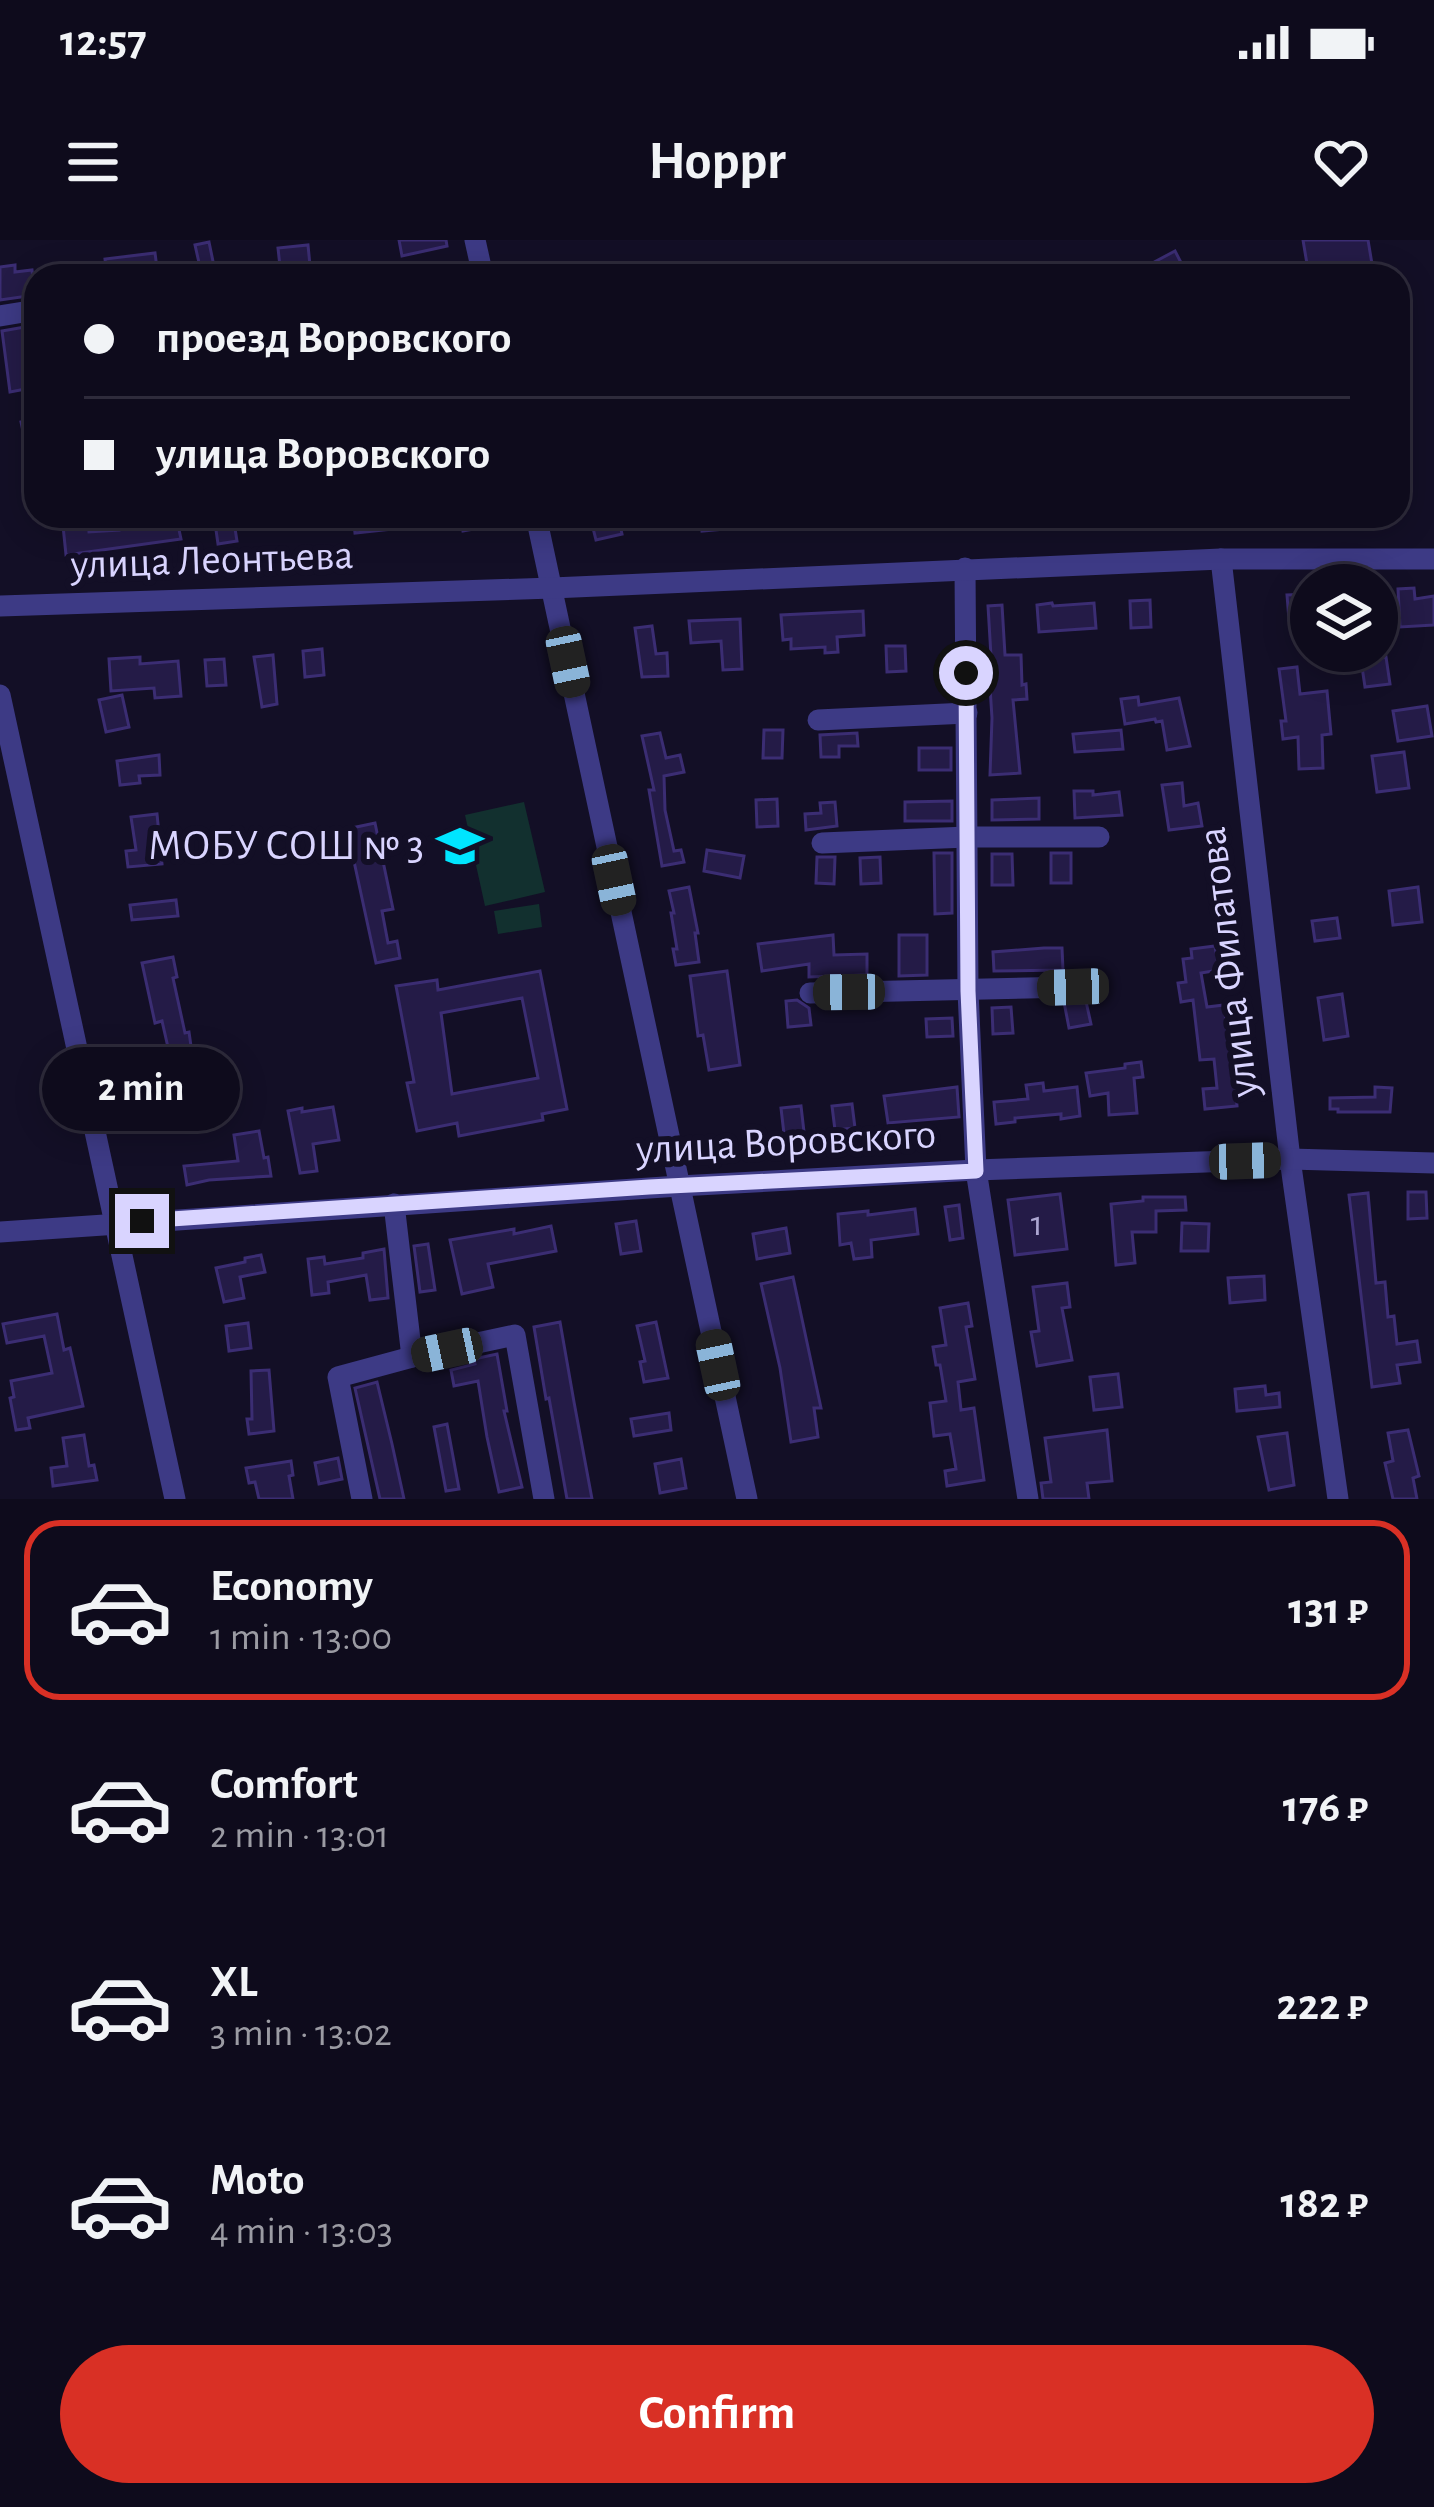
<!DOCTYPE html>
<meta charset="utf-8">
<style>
:root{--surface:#0e0b1c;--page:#171425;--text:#f1f3f6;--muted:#9b9ba3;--line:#2e2b3b;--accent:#d93025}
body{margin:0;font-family:"Alegreya Sans",sans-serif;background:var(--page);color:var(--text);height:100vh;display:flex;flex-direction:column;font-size:45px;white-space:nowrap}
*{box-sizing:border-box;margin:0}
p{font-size:39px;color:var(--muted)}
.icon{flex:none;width:66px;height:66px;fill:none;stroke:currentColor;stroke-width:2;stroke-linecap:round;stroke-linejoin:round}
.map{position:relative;height:1259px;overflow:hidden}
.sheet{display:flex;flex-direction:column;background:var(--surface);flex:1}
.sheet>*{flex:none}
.banner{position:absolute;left:24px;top:24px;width:1386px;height:264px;border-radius:36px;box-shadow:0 6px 30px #0003,0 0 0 3px var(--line);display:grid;align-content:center;height:264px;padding:0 60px;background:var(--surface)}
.tools{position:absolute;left:1290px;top:324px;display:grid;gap:24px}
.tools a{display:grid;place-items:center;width:108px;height:108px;border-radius:50%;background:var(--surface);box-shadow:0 6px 30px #0003,0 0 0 3px var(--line);font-size:60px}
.end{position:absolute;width:54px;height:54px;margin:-27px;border:15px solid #d9d4ff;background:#111;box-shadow:0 0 0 6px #111}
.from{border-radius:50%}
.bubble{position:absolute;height:84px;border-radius:42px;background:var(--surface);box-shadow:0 6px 30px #0003,0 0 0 3px var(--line);font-size:39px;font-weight:700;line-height:84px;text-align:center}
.car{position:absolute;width:36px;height:72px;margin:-36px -18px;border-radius:15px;box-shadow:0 0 9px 3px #0007;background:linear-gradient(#222 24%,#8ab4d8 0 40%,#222 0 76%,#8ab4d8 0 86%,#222 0)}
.banner b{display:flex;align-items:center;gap:42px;height:114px;font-size:45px}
.banner b+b{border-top:3px solid var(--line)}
.banner i{width:30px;height:30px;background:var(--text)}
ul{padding:21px 0 0;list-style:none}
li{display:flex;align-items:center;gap:36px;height:180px;margin:0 24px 18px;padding:0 36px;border:6px solid transparent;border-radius:36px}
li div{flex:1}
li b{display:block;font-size:45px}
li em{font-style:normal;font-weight:700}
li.selected{border-color:var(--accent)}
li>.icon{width:108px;height:108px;stroke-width:1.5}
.primary-button{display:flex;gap:24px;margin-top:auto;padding:24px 60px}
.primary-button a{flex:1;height:138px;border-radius:72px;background:var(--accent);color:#fff;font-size:48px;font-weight:700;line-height:138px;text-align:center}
.status{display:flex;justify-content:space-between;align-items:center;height:84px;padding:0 60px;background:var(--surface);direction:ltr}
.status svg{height:33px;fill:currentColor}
header{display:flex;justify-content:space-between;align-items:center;height:156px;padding:0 60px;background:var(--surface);font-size:54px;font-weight:700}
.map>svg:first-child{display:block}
.green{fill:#12302f}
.building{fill:#241b47;stroke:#3b2d73;stroke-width:3;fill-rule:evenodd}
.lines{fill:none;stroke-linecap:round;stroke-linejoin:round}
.minor{stroke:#3d3a85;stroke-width:21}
.route{stroke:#d9d4ff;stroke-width:15}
.labels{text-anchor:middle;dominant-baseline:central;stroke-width:12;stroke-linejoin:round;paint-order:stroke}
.number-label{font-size:36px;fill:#aca6d1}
.street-label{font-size:42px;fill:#d9d4ff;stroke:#130f26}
.poi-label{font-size:42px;fill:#d9d4ff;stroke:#130f26;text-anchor:end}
</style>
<div class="status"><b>12:57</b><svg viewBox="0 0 49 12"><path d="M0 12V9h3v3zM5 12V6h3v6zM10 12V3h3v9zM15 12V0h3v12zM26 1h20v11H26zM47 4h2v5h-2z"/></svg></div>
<header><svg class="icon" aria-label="menu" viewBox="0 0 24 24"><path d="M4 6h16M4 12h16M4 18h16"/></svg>Hoppr<svg class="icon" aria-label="heart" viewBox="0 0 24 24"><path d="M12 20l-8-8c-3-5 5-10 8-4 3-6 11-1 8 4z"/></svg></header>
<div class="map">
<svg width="1434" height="1259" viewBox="0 0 1434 1259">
<rect width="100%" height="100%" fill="#130f26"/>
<g class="green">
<polygon points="524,562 545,652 485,666 465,575"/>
<polygon points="539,664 542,687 498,694 494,671"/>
</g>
<g class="building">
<polygon points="399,0 446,0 447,6 402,16"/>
<polygon points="1303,0 1368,0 1373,30 1344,36 1309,36"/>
<polygon points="209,2 216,36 202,36 195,5"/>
<polygon points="308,5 311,36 281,36 278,8"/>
<polygon points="1175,11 1188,36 1128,36"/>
<polygon points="155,13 158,36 107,36 105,19"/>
<polygon points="15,25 15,32 32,30 35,55 0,60 0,27"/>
<polygon points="36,85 36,109 30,110 36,147 10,152 2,91"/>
<polygon points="36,179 36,223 30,224 21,182"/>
<polygon points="62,276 88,276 89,292 119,290 118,276 142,276 142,280 176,276 181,299 66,315"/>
<polygon points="214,276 233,276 237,301 218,304"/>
<polygon points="353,276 429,276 430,285 355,293"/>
<polygon points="461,276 506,276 506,283 463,291"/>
<polygon points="590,276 618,276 622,294 596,300"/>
<polygon points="701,276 758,276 759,286 702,291"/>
<polygon points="1414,348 1415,359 1434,356 1434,385 1400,387 1398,349"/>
<polygon points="1311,354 1311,397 1294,398 1293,380 1289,380 1287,355"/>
<polygon points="1150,360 1151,387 1131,388 1130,361"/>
<polygon points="1052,363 1053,366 1094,363 1096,388 1039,392 1037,365"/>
<polygon points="1002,365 1005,415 1021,415 1022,445 1026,444 1027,459 1013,460 1020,533 990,535 992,478 988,416 991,416 988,366"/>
<polygon points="863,371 864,395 837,397 838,412 825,413 825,407 791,409 791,399 783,400 781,375"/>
<polygon points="740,379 742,429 723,430 721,401 691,403 689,381"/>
<polygon points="652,386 656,414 667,413 668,436 642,437 635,388"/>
<polygon points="886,406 905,406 906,431 887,432"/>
<polygon points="322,409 324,435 305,437 303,411"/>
<polygon points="273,415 277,464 262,467 254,417"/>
<polygon points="140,417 140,424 178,421 181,456 155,458 154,448 111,451 109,419"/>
<polygon points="1386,417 1390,444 1365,447 1361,420"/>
<polygon points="224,419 226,445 207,446 205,420"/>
<polygon points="1297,427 1300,454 1327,451 1331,494 1322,495 1323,528 1299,529 1298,497 1283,499 1281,481 1286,481 1279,429"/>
<polygon points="122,455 129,487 106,492 99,460"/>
<polygon points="1138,457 1139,465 1179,458 1190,506 1167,510 1162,481 1156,482 1155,479 1125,484 1121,459"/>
<polygon points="1427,466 1432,496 1398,501 1393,471"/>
<polygon points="764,490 783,490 782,518 763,518"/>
<polygon points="1121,490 1123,509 1075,512 1073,494"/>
<polygon points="660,493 666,518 680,515 684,532 664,536 665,570 674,611 681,610 684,622 662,626 649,550 654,550 642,496"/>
<polygon points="857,493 858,506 839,506 839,517 821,517 820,495"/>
<rect x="919" y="508" width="32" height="22"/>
<polygon points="1404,512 1409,548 1377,552 1372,516"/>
<polygon points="159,515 160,535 139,536 140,543 120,545 117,521"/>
<polygon points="1182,543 1184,566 1198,563 1202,586 1169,590 1162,545"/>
<polygon points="1074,551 1093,551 1093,555 1119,552 1122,575 1075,578"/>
<polygon points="1039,558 1039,579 992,580 992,560"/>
<polygon points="777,559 778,586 757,587 756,560"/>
<polygon points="952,561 952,581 905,581 905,562"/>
<polygon points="835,562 837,586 806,590 805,574 821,573 820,563"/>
<polygon points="157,574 162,624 128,627 126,611 136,610 131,577"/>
<polygon points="375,583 393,669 382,671 388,703 397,701 400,718 376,723 347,589"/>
<polygon points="707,610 744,616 740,638 704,631"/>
<polygon points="934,613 952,613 952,673 935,674"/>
<rect x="1051" y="613" width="20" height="30"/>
<polygon points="992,614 1012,614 1013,645 992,645"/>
<polygon points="817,617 835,617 834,644 816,643"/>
<polygon points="880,617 881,643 861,644 860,618"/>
<polygon points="689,647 698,693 695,693 699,722 676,725 673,709 677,709 671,673 674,673 669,651"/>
<polygon points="1418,647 1422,682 1393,685 1389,651"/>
<polygon points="176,660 178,676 132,680 130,665"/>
<polygon points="1337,678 1340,698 1315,701 1312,681"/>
<polygon points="833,695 834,715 867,714 867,735 809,737 809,724 762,731 758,704"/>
<polygon points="899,695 927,695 927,735 899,736"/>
<polygon points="1215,706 1219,730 1201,733 1207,767 1224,765 1228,797 1232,796 1237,866 1205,869 1203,849 1217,848 1214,819 1200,820 1193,760 1181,762 1178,743 1186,742 1183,719 1192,718 1191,709"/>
<polygon points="1044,708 1062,708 1063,730 994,731 993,712"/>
<polygon points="173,717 177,737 173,738 185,793 189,792 191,806 184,807 192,844 177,847 162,781 155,783 142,723"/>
<path d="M 540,731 L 567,869 L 542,874 L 543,880 L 459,896 L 457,883 L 417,891 L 407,843 L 414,842 L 396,746 L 437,740 L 438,750 ZM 522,758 L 538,838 L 452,854 L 441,773 Z"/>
<polygon points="727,731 740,825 709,830 703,795 698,796 690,736"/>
<polygon points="1342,754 1348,796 1324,800 1318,758"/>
<polygon points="1085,757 1091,784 1069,788 1064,762 1075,762"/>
<polygon points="797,760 809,768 811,785 788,787 786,761"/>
<polygon points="1011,767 1013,793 993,794 992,768"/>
<polygon points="952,778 953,796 927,797 926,779"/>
<polygon points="1141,822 1143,837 1134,838 1137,873 1109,875 1108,853 1090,856 1086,833 1125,828 1125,824"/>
<polygon points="1043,843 1044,851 1077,847 1080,876 1061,879 1061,874 1015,878 1015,882 996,884 994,862 1028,859 1026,845"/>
<polygon points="957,847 959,877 888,883 884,856"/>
<polygon points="1375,847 1392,848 1390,872 1338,872 1338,869 1330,869 1330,858 1375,857"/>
<polygon points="852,864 855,888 835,890 832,866"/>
<polygon points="801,866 804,892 784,894 781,868"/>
<polygon points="333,867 339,900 313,904 317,931 300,933 288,871 302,868 302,872"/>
<polygon points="259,891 264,918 268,917 271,936 209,940 187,945 184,926 238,921 234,895"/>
<polygon points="1408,952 1426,952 1427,978 1408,979"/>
<polygon points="1368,953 1376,1043 1385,1042 1388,1077 1394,1076 1397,1104 1417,1101 1420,1122 1397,1125 1400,1143 1372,1147 1349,955"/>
<polygon points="1060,954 1067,1009 1015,1015 1008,960"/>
<polygon points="1143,957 1185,957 1186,970 1156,971 1156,992 1132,992 1135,1023 1116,1025 1111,964 1143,961"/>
<polygon points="959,965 963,998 950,1000 945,967"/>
<polygon points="915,969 918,994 871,1000 872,1017 854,1019 851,1003 840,1005 838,974 868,971 868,975"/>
<polygon points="636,981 641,1011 621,1014 616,984"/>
<polygon points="1182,983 1209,984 1208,1011 1181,1011"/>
<polygon points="551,986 556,1011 488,1024 493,1047 462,1054 450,1000 514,989 514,994"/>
<polygon points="786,988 790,1013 757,1019 753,994"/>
<polygon points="428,1004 435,1050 420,1052 414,1006"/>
<polygon points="384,1009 388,1058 370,1060 366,1035 328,1042 329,1053 312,1055 308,1019 324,1017 325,1024 363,1018 363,1013"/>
<polygon points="261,1015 265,1032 240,1037 244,1058 224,1062 216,1028 245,1022 245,1018"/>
<polygon points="1264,1036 1265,1060 1230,1063 1228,1038"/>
<polygon points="793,1037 821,1168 814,1168 818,1197 791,1202 780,1128 761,1044"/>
<polygon points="1067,1043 1070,1067 1062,1068 1072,1120 1037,1126 1031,1092 1039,1091 1033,1047"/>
<polygon points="968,1063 972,1086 966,1087 975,1139 958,1142 961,1170 974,1168 984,1240 947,1246 945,1231 956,1229 950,1194 934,1196 930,1163 946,1161 940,1125 936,1125 933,1107 946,1105 940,1068"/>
<polygon points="57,1074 64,1110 70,1108 83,1166 28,1178 30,1188 16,1190 10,1158 14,1157 11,1141 52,1133 44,1096 7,1103 3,1084"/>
<polygon points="560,1082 574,1162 592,1259 567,1259 549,1158 546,1159 534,1087"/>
<polygon points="656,1082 668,1138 644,1142 640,1122 645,1121 637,1086"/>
<polygon points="248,1083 251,1108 229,1111 226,1086"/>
<polygon points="497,1114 507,1171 504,1171 522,1247 499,1252 487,1197 478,1141 454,1146 451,1130 475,1124 474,1119"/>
<polygon points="269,1130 274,1191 249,1194 247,1179 252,1179 251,1131"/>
<polygon points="1118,1134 1122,1167 1094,1170 1090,1137"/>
<polygon points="377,1142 392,1204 404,1259 380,1259 355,1148"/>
<polygon points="1265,1146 1266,1155 1279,1153 1280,1167 1237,1171 1235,1149"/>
<polygon points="669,1173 671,1190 634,1196 631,1179"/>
<polygon points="447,1184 459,1249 446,1251 434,1187"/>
<polygon points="1107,1190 1112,1241 1087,1243 1089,1259 1043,1259 1041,1243 1051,1242 1045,1198"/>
<polygon points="1408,1190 1419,1236 1413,1238 1417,1259 1393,1259 1385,1223 1393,1221 1388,1193"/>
<polygon points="1287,1193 1294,1245 1269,1250 1258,1197"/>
<polygon points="84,1195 89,1226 94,1225 97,1240 53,1246 51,1228 67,1226 63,1198"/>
<polygon points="338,1218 342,1239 319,1244 315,1223"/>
<polygon points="681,1219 686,1248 660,1253 655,1224"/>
<polygon points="291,1221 293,1235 289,1236 293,1259 259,1259 255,1242 249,1243 246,1228"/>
</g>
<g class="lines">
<g class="minor">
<polyline points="475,0 483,36"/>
<polyline points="0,76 36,70"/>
<polyline points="536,276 747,1259"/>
<polyline points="1221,319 1290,919 1338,1259"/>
<polyline points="965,328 968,751 976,930 1028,1259"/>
<polyline points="0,366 552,348 1221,319 1434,319"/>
<polyline points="0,455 175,1259"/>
<polyline points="818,480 967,473"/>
<polyline points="822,603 967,597 1099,597"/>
<polyline points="810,753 1073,747"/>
<polyline points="394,964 412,1117 515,1095 544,1259"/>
<polyline points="0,992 679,946 976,930 1290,919 1434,923"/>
<polyline points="362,1259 338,1137 412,1117"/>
</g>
</g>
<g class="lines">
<polyline class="route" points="142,981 649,947 976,931 968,751 966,433"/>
</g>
<defs>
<symbol id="school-bare" viewBox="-9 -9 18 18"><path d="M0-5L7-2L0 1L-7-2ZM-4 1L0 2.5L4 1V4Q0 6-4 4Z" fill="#00e5ff" stroke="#130f26" stroke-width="2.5" paint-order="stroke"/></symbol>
</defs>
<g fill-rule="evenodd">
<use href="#school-bare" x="427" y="573" width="66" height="66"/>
</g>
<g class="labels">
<g class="number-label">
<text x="1037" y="984">1</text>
</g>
<g class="street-label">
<text transform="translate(212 320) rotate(-2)">улица Леонтьева</text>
<text transform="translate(1228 722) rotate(-97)">улица Филатова</text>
<text transform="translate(786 902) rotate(-3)">улица Воровского</text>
</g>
<g class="poi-label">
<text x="424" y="606">МОБУ СОШ № 3</text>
</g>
</g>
</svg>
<div class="tools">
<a><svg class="icon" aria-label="layers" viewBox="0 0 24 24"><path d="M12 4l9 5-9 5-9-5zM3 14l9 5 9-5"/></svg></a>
</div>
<i class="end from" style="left:966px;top:433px"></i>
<i class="end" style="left:142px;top:981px"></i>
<div class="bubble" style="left:42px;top:807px;width:198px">2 min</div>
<i class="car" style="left:568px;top:422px;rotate:168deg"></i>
<i class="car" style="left:614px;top:640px;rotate:168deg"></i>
<i class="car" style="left:1073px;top:747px;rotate:268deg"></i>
<i class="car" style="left:849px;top:752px;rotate:269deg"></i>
<i class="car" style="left:1245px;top:921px;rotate:88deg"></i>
<i class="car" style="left:447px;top:1110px;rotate:258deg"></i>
<i class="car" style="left:718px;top:1125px;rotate:348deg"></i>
<div class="banner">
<b><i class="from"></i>проезд Воровского</b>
<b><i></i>улица Воровского</b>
</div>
</div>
<section class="sheet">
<ul>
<li class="selected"><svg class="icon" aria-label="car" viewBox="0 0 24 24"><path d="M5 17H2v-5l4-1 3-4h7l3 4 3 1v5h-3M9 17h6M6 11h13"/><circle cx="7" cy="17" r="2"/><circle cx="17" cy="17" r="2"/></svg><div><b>Economy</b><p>1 min · 13:00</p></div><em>131 ₽</em></li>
<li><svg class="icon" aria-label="car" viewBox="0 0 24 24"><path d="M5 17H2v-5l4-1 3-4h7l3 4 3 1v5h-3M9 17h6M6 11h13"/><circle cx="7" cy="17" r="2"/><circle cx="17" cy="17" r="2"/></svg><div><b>Comfort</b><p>2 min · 13:01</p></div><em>176 ₽</em></li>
<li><svg class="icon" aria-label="car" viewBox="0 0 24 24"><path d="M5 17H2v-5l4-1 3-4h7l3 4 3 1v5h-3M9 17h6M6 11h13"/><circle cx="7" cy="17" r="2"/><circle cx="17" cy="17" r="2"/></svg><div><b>XL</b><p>3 min · 13:02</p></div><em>222 ₽</em></li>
<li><svg class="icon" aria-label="car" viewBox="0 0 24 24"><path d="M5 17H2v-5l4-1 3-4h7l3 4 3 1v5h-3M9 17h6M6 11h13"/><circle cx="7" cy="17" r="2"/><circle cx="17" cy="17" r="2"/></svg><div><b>Moto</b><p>4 min · 13:03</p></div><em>182 ₽</em></li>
</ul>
<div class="primary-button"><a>Confirm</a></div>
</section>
